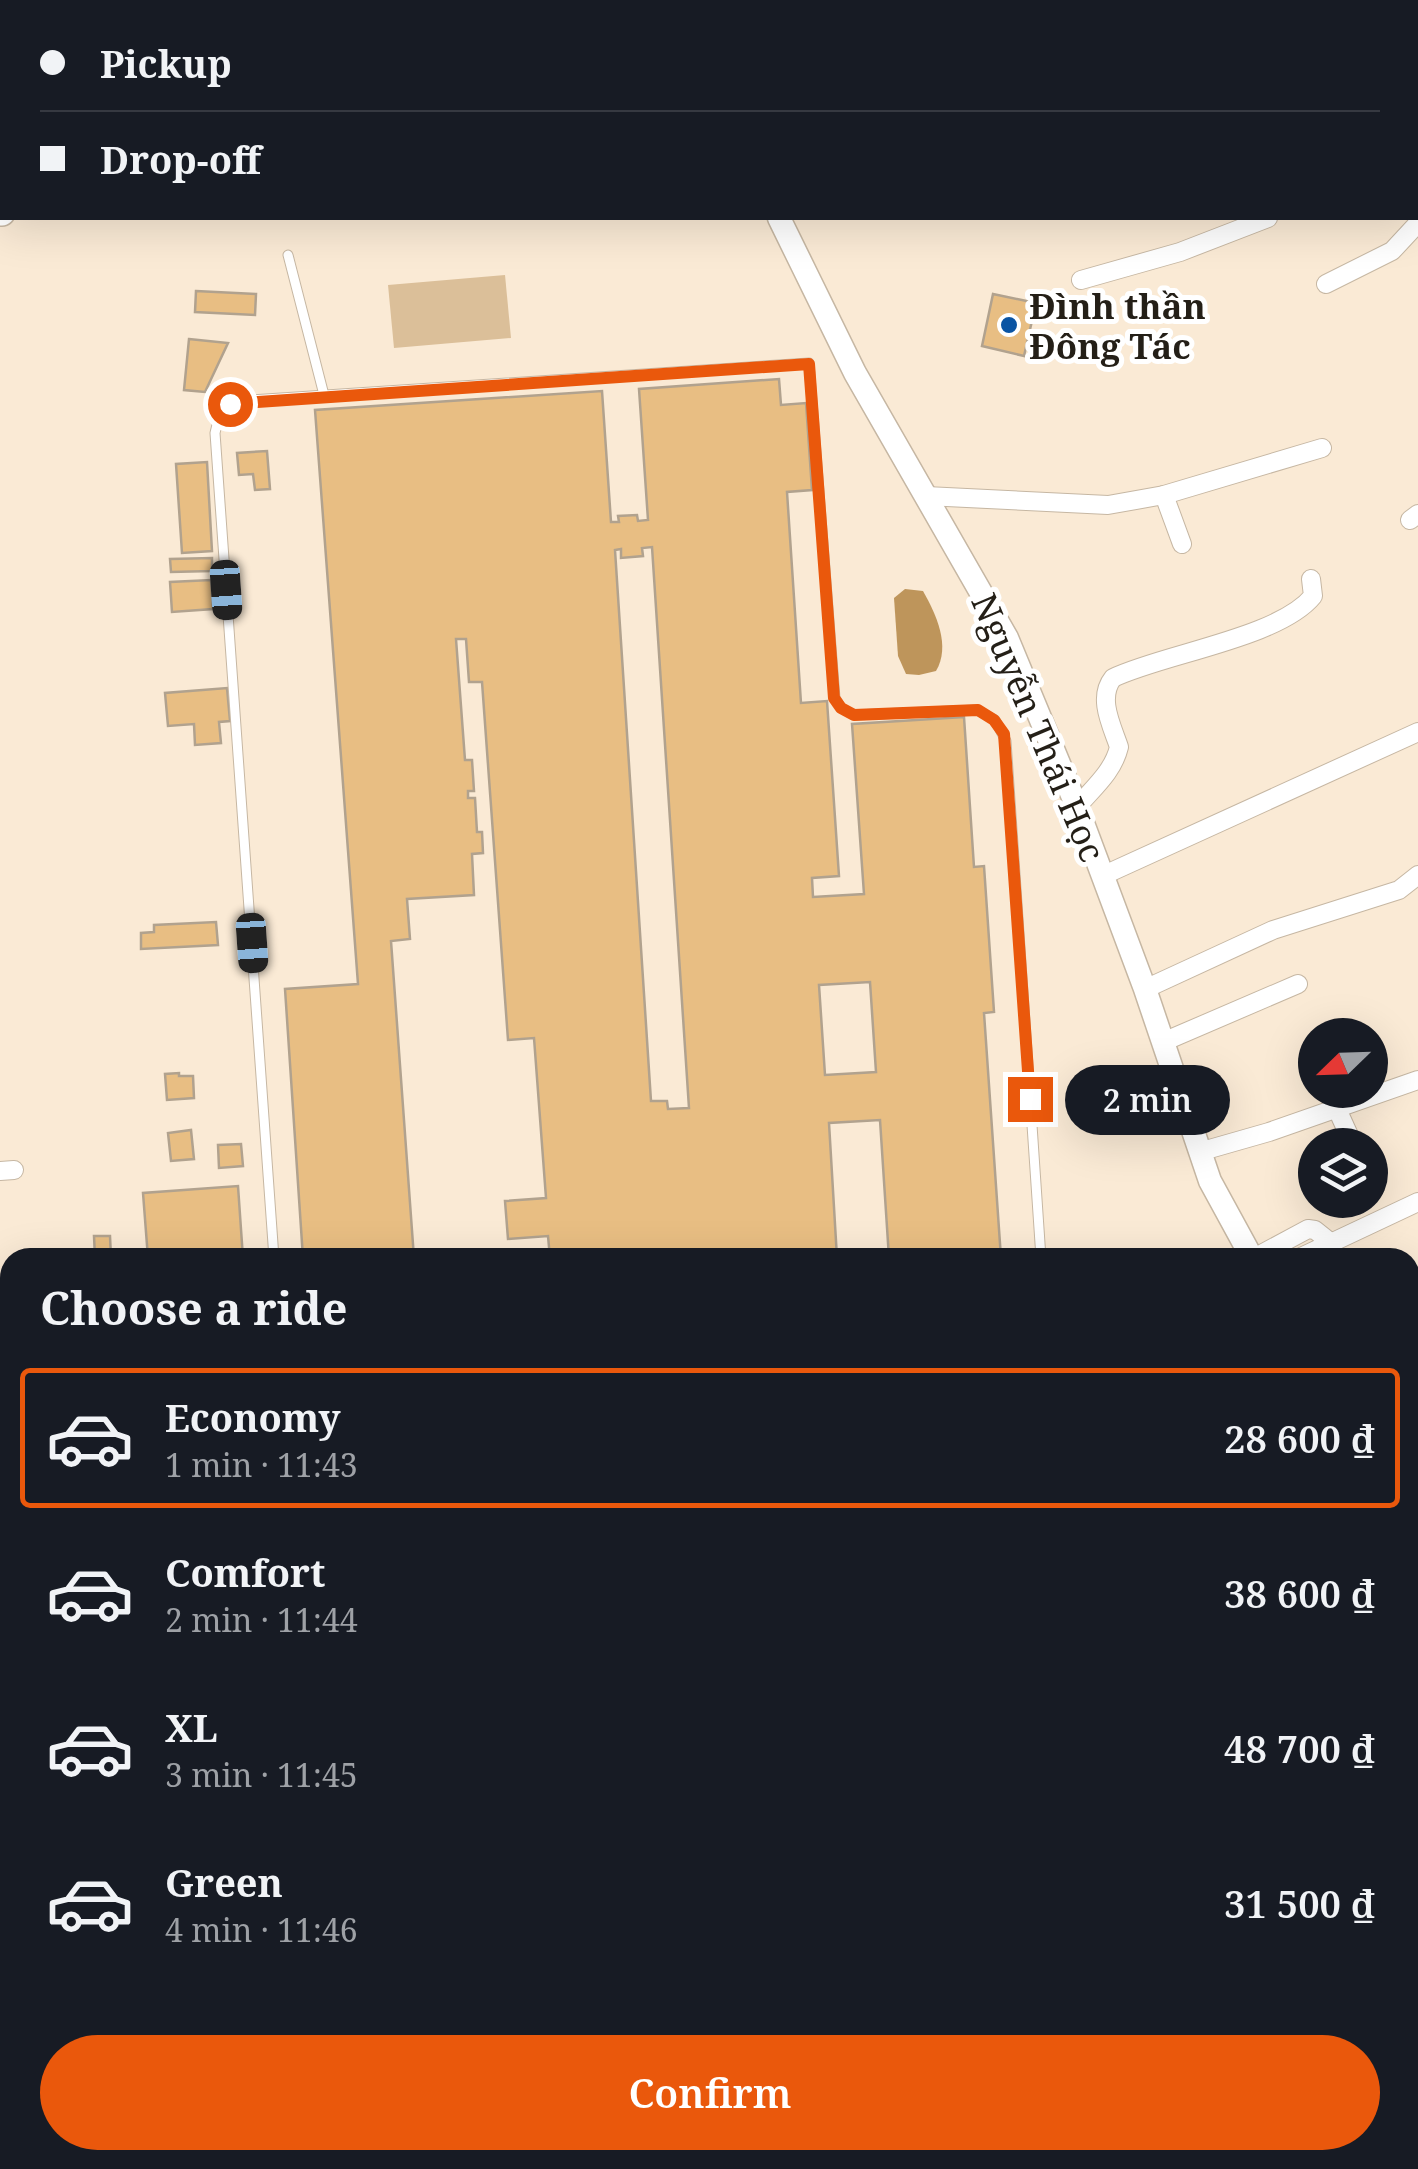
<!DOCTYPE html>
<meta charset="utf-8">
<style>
:root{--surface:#171b24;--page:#242831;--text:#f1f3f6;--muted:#9ea1a6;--line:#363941;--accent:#ea580c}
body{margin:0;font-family:"Noto Serif",serif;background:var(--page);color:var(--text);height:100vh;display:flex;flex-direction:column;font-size:38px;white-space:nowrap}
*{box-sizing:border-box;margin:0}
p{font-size:32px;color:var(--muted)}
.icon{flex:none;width:55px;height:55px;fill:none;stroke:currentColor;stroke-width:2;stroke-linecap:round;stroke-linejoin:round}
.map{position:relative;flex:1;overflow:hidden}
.drawer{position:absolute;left:0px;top:1248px;width:1420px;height:922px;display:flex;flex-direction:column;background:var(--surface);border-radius:30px 30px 0 0;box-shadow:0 10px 40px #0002}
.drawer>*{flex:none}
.hud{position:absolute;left:0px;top:0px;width:1420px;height:220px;box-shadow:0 10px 40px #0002;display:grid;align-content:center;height:220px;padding:0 40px;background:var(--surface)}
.needle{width:65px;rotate:247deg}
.tools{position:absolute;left:1298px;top:1018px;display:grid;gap:20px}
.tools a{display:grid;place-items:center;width:90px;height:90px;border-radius:50%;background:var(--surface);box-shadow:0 10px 40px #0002;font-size:50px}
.end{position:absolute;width:45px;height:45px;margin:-22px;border:12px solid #ea580c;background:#fff;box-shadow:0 0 0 5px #fff}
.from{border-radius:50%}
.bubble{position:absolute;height:70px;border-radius:35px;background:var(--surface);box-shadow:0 10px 40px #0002;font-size:32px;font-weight:600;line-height:70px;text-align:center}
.car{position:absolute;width:30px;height:60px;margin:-30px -15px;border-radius:12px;box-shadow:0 0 8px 2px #0007;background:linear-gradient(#222 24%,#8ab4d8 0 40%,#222 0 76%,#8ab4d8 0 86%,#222 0)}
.hud b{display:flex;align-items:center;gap:35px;height:95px;font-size:38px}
.hud b+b{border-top:2px solid var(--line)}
.hud i{width:25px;height:25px;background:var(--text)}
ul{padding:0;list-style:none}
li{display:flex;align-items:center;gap:30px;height:140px;margin:0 20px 15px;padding:0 20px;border:5px solid transparent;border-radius:10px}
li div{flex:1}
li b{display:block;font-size:38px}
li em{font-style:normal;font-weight:600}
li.active{border-color:var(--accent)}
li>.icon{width:90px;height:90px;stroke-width:1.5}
h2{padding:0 40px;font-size:45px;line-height:120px}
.action{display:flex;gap:20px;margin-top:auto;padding:20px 40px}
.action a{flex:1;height:115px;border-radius:60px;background:var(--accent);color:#fff;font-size:40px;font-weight:600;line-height:115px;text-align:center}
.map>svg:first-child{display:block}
.green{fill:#dbbf99}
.water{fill:#be955b}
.building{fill:#e8be83;stroke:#b1a28e;stroke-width:2.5;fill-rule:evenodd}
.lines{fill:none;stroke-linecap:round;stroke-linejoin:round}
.service-casing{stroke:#c6b7a3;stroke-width:11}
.minor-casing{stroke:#c6b7a3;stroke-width:20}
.tertiary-casing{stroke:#c6b7a3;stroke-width:25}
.secondary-casing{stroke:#c6b7a3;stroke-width:28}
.service{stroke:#fff;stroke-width:9}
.minor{stroke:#fff;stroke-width:18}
.tertiary{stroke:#fff;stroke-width:22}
.secondary{stroke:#fff;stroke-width:25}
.route{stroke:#ea580c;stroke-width:12}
.poi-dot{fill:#0a54a3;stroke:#fff;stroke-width:4}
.labels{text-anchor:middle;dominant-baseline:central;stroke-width:10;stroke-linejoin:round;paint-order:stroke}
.poi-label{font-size:35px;font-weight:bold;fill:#241f17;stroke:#fff;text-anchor:start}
.street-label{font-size:35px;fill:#241f17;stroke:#fff}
</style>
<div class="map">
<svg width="1418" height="2169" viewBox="0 0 1418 2169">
<rect width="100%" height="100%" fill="#faead5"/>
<polygon class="green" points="505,275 511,338 394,348 388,285"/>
<path class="water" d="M 905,589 L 923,591 C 936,614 951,646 936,671 L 919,675 L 906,674 L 898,656 L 894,598 Z"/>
<g class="building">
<polygon points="196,291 256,294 255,315 195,312"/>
<polygon points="993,294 1036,303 1024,356 982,346"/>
<polygon points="189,339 228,343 205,392 184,390"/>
<path d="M 779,379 L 781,405 L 806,403 L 812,490 L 787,492 L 801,703 L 827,701 L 839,876 L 812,878 L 813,897 L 864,894 L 852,724 L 964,717 L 974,867 L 984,866 L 994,1012 L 984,1013 L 1001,1258 L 889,1258 L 880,1120 L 829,1123 L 837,1258 L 550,1258 L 548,1236 L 508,1239 L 505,1201 L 546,1198 L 534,1038 L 508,1040 L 482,682 L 469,682 L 466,639 L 456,639 L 465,760 L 472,760 L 474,791 L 468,791 L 468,798 L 475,798 L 477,832 L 482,832 L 483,853 L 472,854 L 474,895 L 407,899 L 410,939 L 391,941 L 414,1258 L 303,1258 L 285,989 L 358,984 L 315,410 L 602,391 L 611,522 L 619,522 L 618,516 L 637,515 L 638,521 L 648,520 L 639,389 ZM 652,547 L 689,1108 L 668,1109 L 667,1101 L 651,1101 L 615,550 L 621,549 L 621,558 L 643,556 L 642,548 ZM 870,982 L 876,1072 L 825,1075 L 819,985 Z"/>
<polygon points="267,451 270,489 255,490 253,474 239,475 237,453"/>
<polygon points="207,462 212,551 182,553 176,464"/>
<polygon points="212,558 212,571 171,572 170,559"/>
<polygon points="211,580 213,609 172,612 170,582"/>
<polygon points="227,688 230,721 219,722 221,743 195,745 194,724 168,726 165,693"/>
<polygon points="216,922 218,945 141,949 141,933 154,932 154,925"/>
<polygon points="179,1073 179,1076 193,1076 194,1098 167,1100 165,1074"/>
<polygon points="191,1130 194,1159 171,1161 168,1133"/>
<polygon points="241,1144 243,1166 219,1168 218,1145"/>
<polygon points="238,1186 243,1258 148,1258 143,1193"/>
<polygon points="94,1236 110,1236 111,1258 95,1258"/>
<polygon points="10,1339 10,1379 0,1379 0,1340"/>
<polygon points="495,2160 560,2160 560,2169 496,2169"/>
<polygon points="656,2160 750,2160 751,2169 657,2169"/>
<polygon points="871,2160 1027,2160 1028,2169 872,2169"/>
</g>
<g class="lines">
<defs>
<g id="service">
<polyline points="376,0 377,2"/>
<polyline points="1100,0 1102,2"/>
<polyline points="50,2 50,0"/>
<polyline points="354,2 359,0"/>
<polyline points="1011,2 1011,0"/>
<polyline points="0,4 2,0"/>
<polyline points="0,39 2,39"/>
<polyline points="0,93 1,90"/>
<polyline points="0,130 2,131"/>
<polyline points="288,255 324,395"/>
<polyline points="274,1258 215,433 220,412 236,401 809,363 835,698 841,708 854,715 977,710 995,720 1006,741 1041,1258"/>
<polyline points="0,1420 10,1419"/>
<polyline points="1410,2109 1418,2109"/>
<polyline points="639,2160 640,2169"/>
<polyline points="836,2160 836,2169"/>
</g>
<g id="minor">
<polyline points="1185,0 1186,2"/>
<polyline points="1081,280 1180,252 1268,218"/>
<polyline points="1326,284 1392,251 1418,223"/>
<polyline points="1164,495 1182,544"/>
<polyline points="926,496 1108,505 1164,495 1322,448"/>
<polyline points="1410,520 1418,514"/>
<path d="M 1077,807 C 1093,788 1113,772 1119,747 C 1112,726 1097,698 1113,678 C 1162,654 1279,638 1313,596 L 1311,579"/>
<polyline points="1102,876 1418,732"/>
<polyline points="1145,989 1273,930 1399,890 1418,875"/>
<polyline points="1163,1042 1298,984"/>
<polyline points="1337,1109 1352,1142"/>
<polyline points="1199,1152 1269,1132 1418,1080"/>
<polyline points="0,1171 14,1170"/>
<polyline points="1254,1258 1308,1229 1315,1230 1330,1242"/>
<polyline points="1299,1258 1418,1202"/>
<polyline points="1410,1356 1418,1349"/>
<polyline points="1410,1391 1418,1405"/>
<polyline points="1410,1432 1418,1428"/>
<polyline points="1410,1574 1418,1570"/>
<polyline points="1410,1793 1418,1792"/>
<polyline points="1410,1925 1418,1925"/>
<polyline points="1380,2160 1380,2169"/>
<polyline points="176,2162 177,2169"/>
<polyline points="369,2167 369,2169"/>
<polyline points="1052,2169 1052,2160"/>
<polyline points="1262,2169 1302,2167"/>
</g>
<g id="tertiary">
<polyline points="674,0 676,2"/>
<polyline points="779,218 855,373 1007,638 1077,807 1145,989 1210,1181 1252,1258"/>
<polyline points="1410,1649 1418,1675"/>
</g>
<g id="secondary">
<polyline points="455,2 460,0"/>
<polyline points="0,213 2,213"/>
</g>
</defs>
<use href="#service" class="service-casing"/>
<use href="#minor" class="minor-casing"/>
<use href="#tertiary" class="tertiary-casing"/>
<use href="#secondary" class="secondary-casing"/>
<use href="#service" class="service"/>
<use href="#minor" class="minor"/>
<use href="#tertiary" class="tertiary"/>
<use href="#secondary" class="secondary"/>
</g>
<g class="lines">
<polyline class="route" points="230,404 809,364 834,698 841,708 854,715 978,710 994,720 1004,734 1030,1099"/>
</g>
<circle class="poi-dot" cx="1009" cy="325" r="10"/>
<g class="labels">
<g class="poi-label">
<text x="1029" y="305">Đình thần<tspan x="1029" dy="40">Đông Tác</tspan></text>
</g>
<g class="street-label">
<text transform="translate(1039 727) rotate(67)">Nguyễn Thái Học</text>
</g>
</g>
</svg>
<div class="tools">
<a><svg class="needle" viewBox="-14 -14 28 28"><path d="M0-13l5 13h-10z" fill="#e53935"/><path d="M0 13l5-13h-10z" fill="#9ea1a6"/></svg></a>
<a><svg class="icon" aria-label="layers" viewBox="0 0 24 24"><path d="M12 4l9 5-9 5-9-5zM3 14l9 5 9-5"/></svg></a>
</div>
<i class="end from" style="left:230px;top:404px"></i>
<i class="end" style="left:1030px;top:1099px"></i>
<div class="bubble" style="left:1065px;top:1065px;width:165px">2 min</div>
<i class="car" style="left:226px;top:590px;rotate:176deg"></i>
<i class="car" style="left:252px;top:943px;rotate:176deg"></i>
<div class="hud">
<b><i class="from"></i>Pickup</b>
<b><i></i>Drop-off</b>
</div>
<section class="drawer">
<h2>Choose a ride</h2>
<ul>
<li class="active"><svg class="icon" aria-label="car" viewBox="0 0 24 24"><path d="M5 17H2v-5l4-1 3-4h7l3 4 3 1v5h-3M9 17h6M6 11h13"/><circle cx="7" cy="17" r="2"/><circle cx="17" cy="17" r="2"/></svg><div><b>Economy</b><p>1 min · 11:43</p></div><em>28 600 ₫</em></li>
<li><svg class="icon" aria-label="car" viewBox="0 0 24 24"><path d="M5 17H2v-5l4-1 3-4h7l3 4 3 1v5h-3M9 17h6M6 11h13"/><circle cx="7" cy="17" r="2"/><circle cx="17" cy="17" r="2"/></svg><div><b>Comfort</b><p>2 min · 11:44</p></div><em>38 600 ₫</em></li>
<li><svg class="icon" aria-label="car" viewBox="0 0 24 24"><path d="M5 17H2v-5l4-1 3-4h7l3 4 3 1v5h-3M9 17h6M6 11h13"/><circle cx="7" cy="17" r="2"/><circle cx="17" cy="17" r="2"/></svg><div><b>XL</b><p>3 min · 11:45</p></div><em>48 700 ₫</em></li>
<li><svg class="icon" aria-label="car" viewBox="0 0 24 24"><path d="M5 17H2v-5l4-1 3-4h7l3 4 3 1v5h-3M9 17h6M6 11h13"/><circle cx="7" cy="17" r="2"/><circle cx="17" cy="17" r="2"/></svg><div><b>Green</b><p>4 min · 11:46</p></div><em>31 500 ₫</em></li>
</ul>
<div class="action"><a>Confirm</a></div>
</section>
</div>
